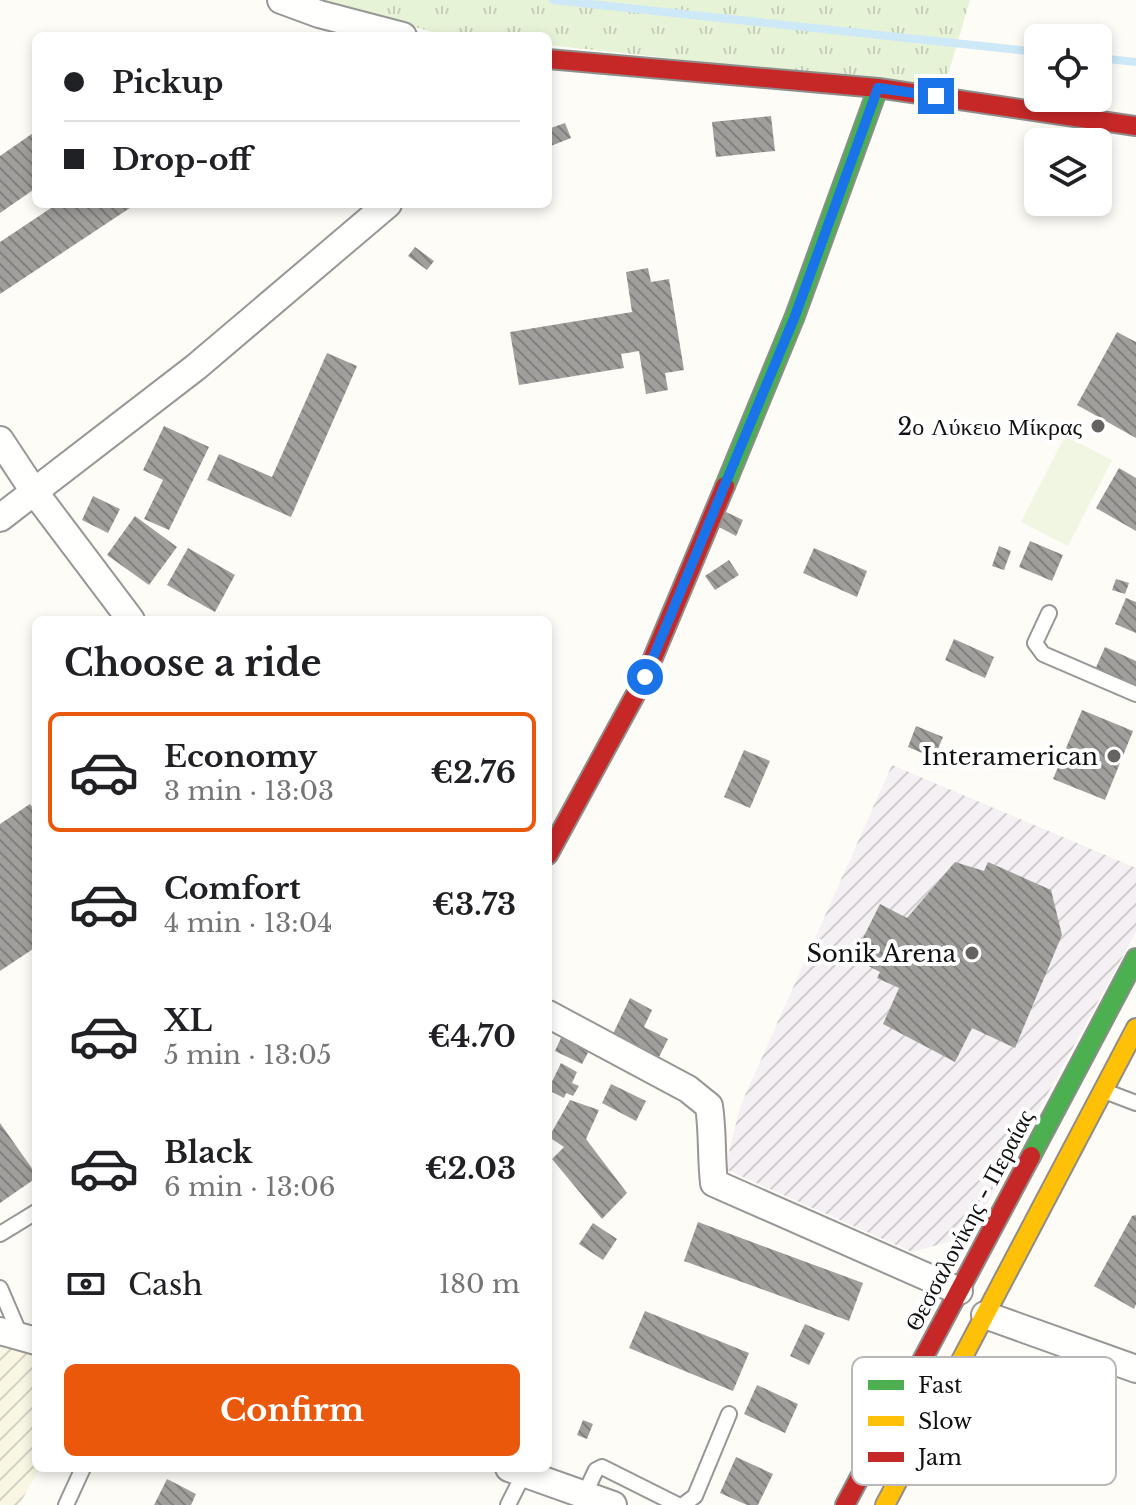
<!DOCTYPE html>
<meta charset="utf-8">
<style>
:root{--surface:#fff;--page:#f2f2f2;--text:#202124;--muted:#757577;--line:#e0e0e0;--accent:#ea580c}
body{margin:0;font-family:"Libre Baskerville",serif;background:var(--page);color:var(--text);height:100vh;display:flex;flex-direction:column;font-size:30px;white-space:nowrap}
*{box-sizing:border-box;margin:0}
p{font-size:26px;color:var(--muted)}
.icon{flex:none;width:44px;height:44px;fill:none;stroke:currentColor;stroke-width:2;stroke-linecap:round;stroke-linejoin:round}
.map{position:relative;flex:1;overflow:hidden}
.drawer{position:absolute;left:32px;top:616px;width:520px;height:856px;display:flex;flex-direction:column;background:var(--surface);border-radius:12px;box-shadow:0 4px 12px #0003}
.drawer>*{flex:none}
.banner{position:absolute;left:32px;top:32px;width:520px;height:176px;border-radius:12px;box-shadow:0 4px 12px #0003;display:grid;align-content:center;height:176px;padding:0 32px;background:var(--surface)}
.tools{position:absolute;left:1024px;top:24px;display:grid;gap:16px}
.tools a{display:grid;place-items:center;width:88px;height:88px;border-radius:12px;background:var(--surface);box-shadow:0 4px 12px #0003;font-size:40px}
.end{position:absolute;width:36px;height:36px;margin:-18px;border:10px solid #1a73e8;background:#fff;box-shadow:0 0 0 4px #fff}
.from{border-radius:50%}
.banner b{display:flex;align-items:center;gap:28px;height:76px;font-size:30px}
.banner b+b{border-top:2px solid var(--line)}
.banner i{width:20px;height:20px;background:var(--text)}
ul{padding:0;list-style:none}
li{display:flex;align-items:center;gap:24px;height:120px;margin:0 16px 12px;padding:0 16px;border:4px solid transparent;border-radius:12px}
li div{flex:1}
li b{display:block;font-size:30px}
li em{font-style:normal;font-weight:700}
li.active{border-color:var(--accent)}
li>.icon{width:72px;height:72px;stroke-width:1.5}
h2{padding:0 32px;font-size:36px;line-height:96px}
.pay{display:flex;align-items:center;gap:20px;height:88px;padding:0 32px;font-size:30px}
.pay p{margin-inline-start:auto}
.primary-button{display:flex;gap:16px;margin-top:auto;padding:16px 32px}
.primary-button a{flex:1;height:92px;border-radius:12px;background:var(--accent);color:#fff;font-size:32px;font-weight:700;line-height:92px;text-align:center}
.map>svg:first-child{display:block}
.industrial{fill:url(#industrial-furrows)}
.farmland{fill:url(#farmland-furrows)}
.grass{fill:url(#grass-tufts)}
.pitch{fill:#f0f6e1}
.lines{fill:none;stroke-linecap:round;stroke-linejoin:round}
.stream{stroke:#cde8f7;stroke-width:8}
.building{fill:url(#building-back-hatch)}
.lane-casing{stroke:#979795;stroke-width:18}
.street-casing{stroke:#979795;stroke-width:30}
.fast-casing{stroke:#8e8d8b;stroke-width:22}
.slow-casing{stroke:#8e8d8b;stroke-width:22}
.jam-casing{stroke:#8e8d8b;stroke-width:22}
.lane{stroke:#fffffe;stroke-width:14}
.street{stroke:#fffffe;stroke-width:26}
.fast{stroke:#4caf50;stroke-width:18}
.slow{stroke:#ffc107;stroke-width:18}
.jam{stroke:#c62828;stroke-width:18}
.route{stroke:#1a73e8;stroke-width:10}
.poi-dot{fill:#646362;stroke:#fff;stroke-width:3}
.labels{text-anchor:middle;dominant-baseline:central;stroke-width:8;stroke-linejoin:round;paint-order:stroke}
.poi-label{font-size:24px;fill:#111;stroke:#fff;text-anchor:end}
.street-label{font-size:24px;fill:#111;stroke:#fff}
.key{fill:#fff;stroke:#b8b8b8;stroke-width:2}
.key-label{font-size:22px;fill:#111}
</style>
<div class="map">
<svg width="1136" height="1505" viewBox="0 0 1136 1505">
<defs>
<pattern id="industrial-furrows" width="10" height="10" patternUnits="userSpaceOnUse" patternTransform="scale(2)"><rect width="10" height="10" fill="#f5f0f3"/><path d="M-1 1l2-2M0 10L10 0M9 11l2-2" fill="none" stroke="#d1cdcf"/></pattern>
<pattern id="farmland-furrows" width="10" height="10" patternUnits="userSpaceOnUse" patternTransform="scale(2)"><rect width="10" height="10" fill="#f9f7e4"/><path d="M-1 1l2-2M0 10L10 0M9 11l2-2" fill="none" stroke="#d4d3c3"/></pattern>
<pattern id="grass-tufts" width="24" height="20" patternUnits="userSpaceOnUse" patternTransform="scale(2)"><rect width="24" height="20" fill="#e7f3d7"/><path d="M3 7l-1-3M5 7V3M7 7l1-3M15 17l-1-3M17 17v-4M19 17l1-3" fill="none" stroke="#c5cfb8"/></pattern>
<pattern id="building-back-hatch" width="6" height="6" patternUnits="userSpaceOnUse" patternTransform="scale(2)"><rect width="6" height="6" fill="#a19f9c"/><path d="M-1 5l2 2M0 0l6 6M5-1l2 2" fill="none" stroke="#82807e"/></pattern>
</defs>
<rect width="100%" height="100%" fill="#fdfcf7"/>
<polygon class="industrial" points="892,765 1136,868 1136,932 970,1236 912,1252 725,1169 740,1107"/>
<polygon class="farmland" points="0,1345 36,1354 36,1468 40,1468 19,1505 0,1505"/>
<polygon class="grass" points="313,0 970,0 944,88 548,45 548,36 441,34"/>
<polygon class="pitch" points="1065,436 1112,460 1068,546 1021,522"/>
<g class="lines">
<g class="stream">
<polyline points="553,0 1038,52"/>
<polyline points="1098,58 1136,62"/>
</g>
</g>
<g class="building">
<polygon points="771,116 775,151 716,157 712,122"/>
<polygon points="565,123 571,138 548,147 548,129"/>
<polygon points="36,131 36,188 0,213 0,156"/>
<polygon points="57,204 136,204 0,294 0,242"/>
<polygon points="415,247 434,261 427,270 408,256"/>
<polygon points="648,268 651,282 669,279 684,370 665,373 668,390 646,394 639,351 621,354 624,368 519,385 510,332 632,312 626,272"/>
<polygon points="1117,332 1136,342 1136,438 1077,405"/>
<polygon points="327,353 357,366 291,517 207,480 219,454 272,477"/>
<polygon points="164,426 209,447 169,530 144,519 163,480 143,470"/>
<polygon points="1119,468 1136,478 1136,531 1096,508"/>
<polygon points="93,496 120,509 108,533 82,520"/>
<polygon points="726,512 743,520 736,536 719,527"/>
<polygon points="135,516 177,547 149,585 107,555"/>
<polygon points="1030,541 1063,555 1052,581 1019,567"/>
<polygon points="999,546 1011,551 1004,570 992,566"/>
<polygon points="188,548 235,575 215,612 167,585"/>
<polygon points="814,548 867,571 857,597 803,573"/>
<polygon points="729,560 739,575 715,590 705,576"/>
<polygon points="1116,579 1129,583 1125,594 1112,590"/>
<polygon points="1126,598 1136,602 1136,633 1115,624"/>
<polygon points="954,639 994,657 985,678 945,660"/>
<polygon points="1105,647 1136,661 1136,691 1094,672"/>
<polygon points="1082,710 1133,731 1105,800 1053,779"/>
<polygon points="916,726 943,737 934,758 908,747"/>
<polygon points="744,750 770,761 750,808 724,797"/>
<polygon points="30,804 36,812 36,947 0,971 0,824"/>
<polygon points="955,862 984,871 988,862 1051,890 1062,935 1015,1048 972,1028 955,1062 883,1024 899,988 877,978 880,972 853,958 880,904 907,918"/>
<polygon points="630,998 652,1010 644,1027 668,1039 658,1059 612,1036"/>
<polygon points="566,1027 594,1041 582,1064 555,1051"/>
<polygon points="561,1063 577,1072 572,1083 579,1086 573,1096 566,1093 564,1098 548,1090"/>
<polygon points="611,1084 646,1101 636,1121 602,1103"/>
<polygon points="570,1100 599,1110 586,1139 627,1193 602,1219 552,1159 564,1147 549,1137"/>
<polygon points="0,1123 36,1174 36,1178 0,1203"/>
<polygon points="1136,1215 1136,1304 1134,1309 1094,1286 1132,1216"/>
<polygon points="698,1222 863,1283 849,1321 684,1261"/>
<polygon points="593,1223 617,1239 603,1260 579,1244"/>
<polygon points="645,1311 749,1353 733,1391 629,1348"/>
<polygon points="805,1324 825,1333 809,1365 790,1356"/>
<polygon points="757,1385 798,1404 785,1433 744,1414"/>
<polygon points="583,1420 593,1424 587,1439 577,1435"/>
<polygon points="736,1457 773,1474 758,1505 747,1505 720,1493"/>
<polygon points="167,1479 196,1494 191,1505 154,1505"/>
</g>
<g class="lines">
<defs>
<g id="lane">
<polyline points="1049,613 1035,643 1043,654 1136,694"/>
<polyline points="1107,1092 1136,1103"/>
<polyline points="0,1234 36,1212"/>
<polyline points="0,1288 21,1337"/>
<polyline points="585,1493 596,1470 602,1467 678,1505"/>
<polyline points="66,1505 83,1468"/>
<polyline points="508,1505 524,1473"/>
<polyline points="683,1505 695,1496 729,1414"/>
</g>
<g id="street">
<polyline points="281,0 319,14 403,36"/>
<polyline points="0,440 33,490 131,620"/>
<polyline points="0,518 196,367 388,204"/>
<path d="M 548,1014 L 688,1089 L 709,1106 C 713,1132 711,1157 714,1183 L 959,1291"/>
<polyline points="985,1315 1136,1369"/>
<polyline points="0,1331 36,1341"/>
<polyline points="509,1468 613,1505"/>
</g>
<g id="fast">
<polyline points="725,486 795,316 878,88"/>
<polyline points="1031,1156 1136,958"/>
</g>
<polyline id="slow" points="885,1505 1136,1028"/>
<g id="jam">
<polyline points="548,59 878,88 1136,126"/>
<polyline points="548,855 645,677 725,486"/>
<polyline points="845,1505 1031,1156"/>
</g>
</defs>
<use href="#lane" class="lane-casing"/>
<use href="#street" class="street-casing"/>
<use href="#fast" class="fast-casing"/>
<use href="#slow" class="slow-casing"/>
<use href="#jam" class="jam-casing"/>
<use href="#lane" class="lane"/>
<use href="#street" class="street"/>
<use href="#fast" class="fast"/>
<use href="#slow" class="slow"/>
<use href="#jam" class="jam"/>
</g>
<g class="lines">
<polyline class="route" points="645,677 795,316 878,88 936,96"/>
</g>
<g class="poi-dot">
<circle cx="1098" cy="426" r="8"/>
<circle cx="1114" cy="756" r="8"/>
<circle cx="972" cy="953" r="8"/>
</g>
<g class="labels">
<g class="poi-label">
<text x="1082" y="426">2ο Λύκειο Μίκρας</text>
<text x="1098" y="756">Interamerican</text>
<text x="956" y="953">Sonik Arena</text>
</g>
<g class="street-label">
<text transform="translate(969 1220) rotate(-62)">Θεσσαλονίκης - Περαίας</text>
</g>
</g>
<rect x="852" y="1357" width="264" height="128" rx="12" class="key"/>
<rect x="868" y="1380" width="36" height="10" fill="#4caf50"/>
<rect x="868" y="1416" width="36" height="10" fill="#ffc107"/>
<rect x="868" y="1452" width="36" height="10" fill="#c62828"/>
<g class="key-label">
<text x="918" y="1393">Fast</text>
<text x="918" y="1429">Slow</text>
<text x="918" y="1465">Jam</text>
</g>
</svg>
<div class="tools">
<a><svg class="icon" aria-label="locate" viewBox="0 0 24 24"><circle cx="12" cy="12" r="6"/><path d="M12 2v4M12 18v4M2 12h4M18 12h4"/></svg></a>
<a><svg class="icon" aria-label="layers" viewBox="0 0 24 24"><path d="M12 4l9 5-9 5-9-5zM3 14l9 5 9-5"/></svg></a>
</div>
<i class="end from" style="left:645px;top:677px"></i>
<i class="end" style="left:936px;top:96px"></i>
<div class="banner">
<b><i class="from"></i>Pickup</b>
<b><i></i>Drop-off</b>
</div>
<section class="drawer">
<h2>Choose a ride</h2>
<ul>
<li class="active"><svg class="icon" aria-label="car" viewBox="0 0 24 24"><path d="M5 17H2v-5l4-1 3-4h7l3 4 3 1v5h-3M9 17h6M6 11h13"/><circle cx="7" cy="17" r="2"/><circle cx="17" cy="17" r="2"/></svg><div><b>Economy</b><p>3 min · 13:03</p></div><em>€2.76</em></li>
<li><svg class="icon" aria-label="car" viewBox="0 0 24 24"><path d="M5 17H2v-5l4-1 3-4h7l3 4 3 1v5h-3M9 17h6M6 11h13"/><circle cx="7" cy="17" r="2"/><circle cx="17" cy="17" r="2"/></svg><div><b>Comfort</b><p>4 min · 13:04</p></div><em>€3.73</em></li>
<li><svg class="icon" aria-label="car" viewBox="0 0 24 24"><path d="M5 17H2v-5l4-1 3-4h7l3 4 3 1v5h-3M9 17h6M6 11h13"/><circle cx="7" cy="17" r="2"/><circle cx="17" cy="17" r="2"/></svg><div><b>XL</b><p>5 min · 13:05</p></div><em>€4.70</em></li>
<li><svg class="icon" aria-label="car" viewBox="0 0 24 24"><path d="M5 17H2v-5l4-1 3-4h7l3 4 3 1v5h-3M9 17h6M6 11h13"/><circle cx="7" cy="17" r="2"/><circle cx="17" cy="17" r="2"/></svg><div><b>Black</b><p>6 min · 13:06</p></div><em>€2.03</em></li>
</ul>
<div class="pay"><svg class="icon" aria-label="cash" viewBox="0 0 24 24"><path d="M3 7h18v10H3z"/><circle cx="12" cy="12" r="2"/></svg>Cash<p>180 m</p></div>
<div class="primary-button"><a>Confirm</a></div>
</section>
</div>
